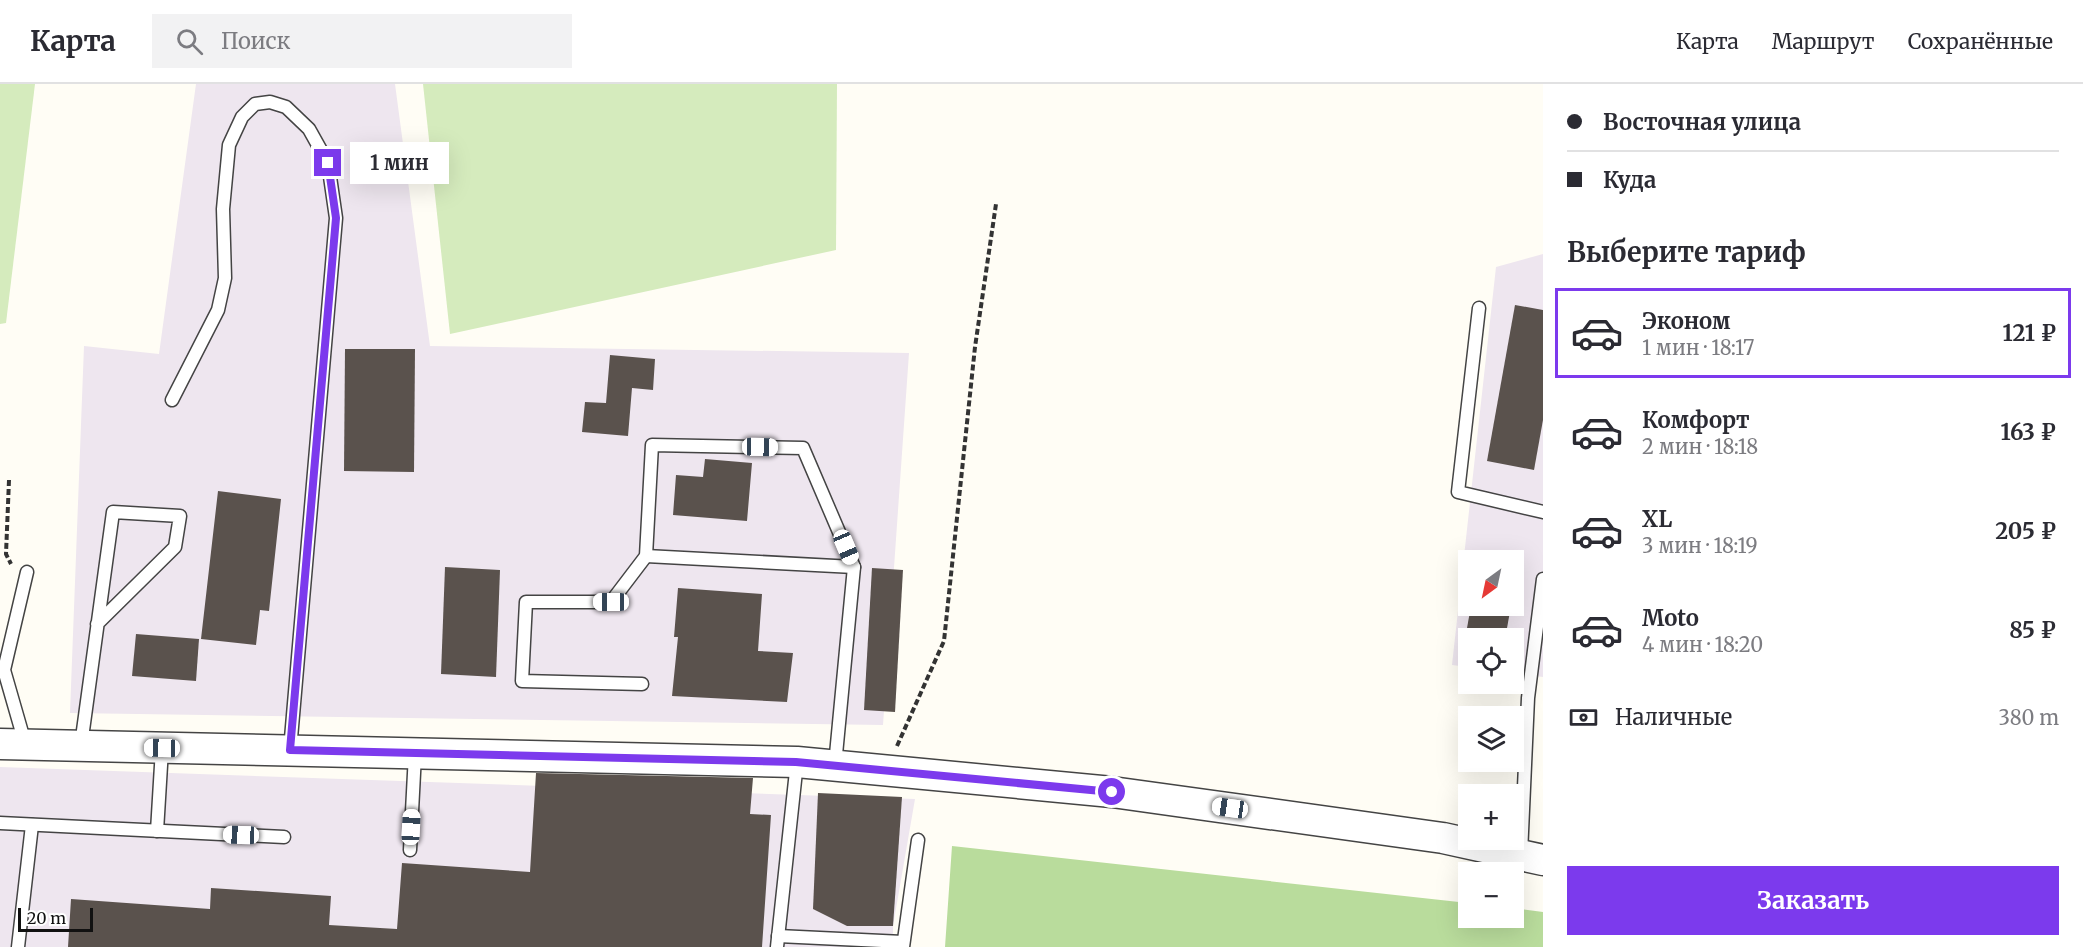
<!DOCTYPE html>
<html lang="ru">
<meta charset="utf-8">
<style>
:root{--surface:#fff;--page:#f2f2f3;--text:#2b2b33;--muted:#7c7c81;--line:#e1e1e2;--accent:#7c3aed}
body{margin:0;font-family:Merriweather,serif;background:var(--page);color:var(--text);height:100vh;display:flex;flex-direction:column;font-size:22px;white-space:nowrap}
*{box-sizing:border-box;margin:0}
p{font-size:20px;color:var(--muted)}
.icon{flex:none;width:33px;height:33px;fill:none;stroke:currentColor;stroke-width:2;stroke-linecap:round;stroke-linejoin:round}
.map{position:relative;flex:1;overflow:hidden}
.sheet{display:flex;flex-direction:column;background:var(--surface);width:540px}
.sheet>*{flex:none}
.top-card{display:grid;align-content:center;height:132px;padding:0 24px;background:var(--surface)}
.needle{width:39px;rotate:213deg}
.tools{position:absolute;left:1458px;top:466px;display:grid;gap:12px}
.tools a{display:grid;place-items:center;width:66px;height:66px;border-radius:0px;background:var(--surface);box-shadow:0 6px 24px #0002;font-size:30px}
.scale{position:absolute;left:18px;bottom:15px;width:75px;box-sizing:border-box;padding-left:6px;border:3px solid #111;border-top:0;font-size:16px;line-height:21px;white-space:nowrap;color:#111;-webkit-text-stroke:4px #fff;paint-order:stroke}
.end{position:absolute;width:27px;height:27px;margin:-14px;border:8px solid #7c3aed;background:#fff;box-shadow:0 0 0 3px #fff}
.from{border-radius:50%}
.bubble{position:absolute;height:42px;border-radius:0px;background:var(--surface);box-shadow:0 6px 24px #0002;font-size:20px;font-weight:700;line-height:42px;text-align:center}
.car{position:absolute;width:18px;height:36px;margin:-18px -9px;border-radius:8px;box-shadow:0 0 4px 2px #0007;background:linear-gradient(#fff 24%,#345 0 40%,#fff 0 76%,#345 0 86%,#fff 0)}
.top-card b{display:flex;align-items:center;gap:21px;height:57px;font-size:22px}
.top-card b+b{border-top:2px solid var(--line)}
.top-card i{width:15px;height:15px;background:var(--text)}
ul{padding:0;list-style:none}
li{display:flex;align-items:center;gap:18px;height:90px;margin:0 12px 9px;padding:0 12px;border:3px solid transparent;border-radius:0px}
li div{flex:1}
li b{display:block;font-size:22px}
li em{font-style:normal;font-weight:700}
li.on{border-color:var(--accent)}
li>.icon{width:54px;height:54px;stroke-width:1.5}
h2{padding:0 24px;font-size:27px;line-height:72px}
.pay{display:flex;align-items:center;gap:15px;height:66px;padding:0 24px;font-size:22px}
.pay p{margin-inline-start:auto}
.primary-button{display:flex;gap:12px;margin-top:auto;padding:12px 24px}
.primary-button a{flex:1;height:69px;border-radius:0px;background:var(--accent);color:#fff;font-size:24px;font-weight:700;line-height:69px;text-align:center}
header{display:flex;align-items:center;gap:36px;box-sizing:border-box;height:84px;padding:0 30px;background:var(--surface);border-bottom:2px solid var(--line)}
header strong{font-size:28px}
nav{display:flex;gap:33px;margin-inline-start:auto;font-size:21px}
.search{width:420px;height:54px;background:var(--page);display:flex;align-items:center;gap:15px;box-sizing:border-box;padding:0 21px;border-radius:0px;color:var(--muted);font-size:22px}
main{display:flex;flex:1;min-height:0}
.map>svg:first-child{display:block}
.industrial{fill:#eee6ef;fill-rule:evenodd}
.green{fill:#d5ebbd}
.forest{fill:#b9dc9c}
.building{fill:#5a524d}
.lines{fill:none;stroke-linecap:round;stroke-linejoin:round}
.service-casing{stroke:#444;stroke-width:15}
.tertiary-casing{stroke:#444;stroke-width:33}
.path{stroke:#333;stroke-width:4;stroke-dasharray:6 3;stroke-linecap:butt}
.service{stroke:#fff;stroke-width:12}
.tertiary{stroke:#fff;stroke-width:30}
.route{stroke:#7c3aed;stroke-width:8}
</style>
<header>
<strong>Карта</strong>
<div class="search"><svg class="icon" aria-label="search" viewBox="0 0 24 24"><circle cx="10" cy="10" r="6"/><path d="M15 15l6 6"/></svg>Поиск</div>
<nav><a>Карта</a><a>Маршрут</a><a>Сохранённые</a></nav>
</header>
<main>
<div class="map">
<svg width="1543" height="863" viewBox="0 0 1543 863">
<rect width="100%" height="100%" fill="#fffdf5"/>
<g class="industrial">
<polygon points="196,0 395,0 430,262 909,269 883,641 70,629 84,262 159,270"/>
<path d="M 1543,170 L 1543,593 L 1514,589 L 1514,555 L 1468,555 L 1468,583 L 1452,581 L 1496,183 ZM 1468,477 L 1514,477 L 1514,522 L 1468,522 Z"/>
<polygon points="0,683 915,715 893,842 893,863 0,863"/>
</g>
<g class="green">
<polygon points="0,0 35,0 6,239 0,240"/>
<polygon points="423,0 837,0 836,166 450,250"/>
</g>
<polygon class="forest" points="952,762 1468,819 1468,834 1514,834 1514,824 1543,828 1543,863 945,863"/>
<g class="building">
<polygon points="1515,221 1543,226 1543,336 1534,386 1487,377"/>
<polygon points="345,265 415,265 414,388 344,387"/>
<polygon points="610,271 655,275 653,306 632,304 628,352 582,348 585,318 606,319"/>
<polygon points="705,375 752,379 747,437 673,431 676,391 703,393"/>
<polygon points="218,407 281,415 269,527 260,526 256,561 201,555"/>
<polygon points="445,483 500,486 496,593 441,590"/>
<polygon points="872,484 903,486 895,628 864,626"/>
<polygon points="678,504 762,510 758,567 793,569 787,618 672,612 678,553 674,553"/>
<polygon points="1471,522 1511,522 1505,555 1465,555"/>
<polygon points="136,550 199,555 196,597 132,592"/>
<polygon points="536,689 753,694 750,730 771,731 762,863 68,863 71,815 210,825 211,804 331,812 329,841 397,845 402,779 530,788"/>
<polygon points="818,709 902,713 893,842 847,842 813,825"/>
</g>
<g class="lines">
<defs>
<g id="service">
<polyline points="1479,224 1458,408 1543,428"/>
<polyline points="172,316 218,226 225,194 223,125 229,61 242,33 255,20 270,18 286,23 309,45 328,79 336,134 290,666"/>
<polyline points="646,472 854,483"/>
<polyline points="642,600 522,597 526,518 611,518 646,472 652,361 803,364 854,483 835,681"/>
<polyline points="25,659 4,586 27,488"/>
<path d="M 81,661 C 92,583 102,505 113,428 L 180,432 L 175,463 L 97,540"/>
<polyline points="0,739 284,753"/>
<polyline points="157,747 162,665"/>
<polyline points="410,766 415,670"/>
<polyline points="1521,770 1528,614 1543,495"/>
<polyline points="778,852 903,858"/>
<polyline points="18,863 32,741"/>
<polyline points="777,863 797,678"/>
<polyline points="903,863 918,756"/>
</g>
<polyline id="tertiary" points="0,660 797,678 1112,708 1443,754 1543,776"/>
</defs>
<use href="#service" class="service-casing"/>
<use href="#tertiary" class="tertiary-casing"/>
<g class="path">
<polyline points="9,396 6,470 11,480"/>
<polyline points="897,662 944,557 975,263 996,120"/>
</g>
<use href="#service" class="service"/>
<use href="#tertiary" class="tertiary"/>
</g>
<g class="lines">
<polyline class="route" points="328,79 336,134 290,666 796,678 1112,708"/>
</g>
</svg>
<div class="tools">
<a><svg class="needle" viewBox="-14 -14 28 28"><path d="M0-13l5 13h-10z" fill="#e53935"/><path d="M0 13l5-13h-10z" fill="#7c7c81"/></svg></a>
<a><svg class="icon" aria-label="locate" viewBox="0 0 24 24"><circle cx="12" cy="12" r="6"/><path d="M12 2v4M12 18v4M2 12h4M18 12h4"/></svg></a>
<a><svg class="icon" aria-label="layers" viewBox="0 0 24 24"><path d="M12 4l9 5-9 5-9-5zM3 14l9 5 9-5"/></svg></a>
<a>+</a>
<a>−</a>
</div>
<div class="scale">20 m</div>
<i class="end from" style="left:1112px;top:708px"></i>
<i class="end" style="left:328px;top:79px"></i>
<div class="bubble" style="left:350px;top:58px;width:99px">1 мин</div>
<i class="car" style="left:760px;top:363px;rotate:91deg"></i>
<i class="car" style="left:846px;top:463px;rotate:157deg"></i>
<i class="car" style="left:611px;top:518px;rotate:270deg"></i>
<i class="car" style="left:162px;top:664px;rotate:271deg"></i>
<i class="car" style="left:1230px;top:724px;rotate:278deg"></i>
<i class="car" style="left:411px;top:743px;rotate:3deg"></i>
<i class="car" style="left:241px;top:751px;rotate:272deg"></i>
</div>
<section class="sheet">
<div class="top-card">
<b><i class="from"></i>Восточная улица</b>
<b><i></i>Куда</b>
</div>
<h2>Выберите тариф</h2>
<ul>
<li class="on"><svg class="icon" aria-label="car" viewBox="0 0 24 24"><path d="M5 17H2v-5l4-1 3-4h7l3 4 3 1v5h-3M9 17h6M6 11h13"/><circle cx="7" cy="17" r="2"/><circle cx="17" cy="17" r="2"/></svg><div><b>Эконом</b><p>1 мин · 18:17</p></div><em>121 ₽</em></li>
<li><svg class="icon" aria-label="car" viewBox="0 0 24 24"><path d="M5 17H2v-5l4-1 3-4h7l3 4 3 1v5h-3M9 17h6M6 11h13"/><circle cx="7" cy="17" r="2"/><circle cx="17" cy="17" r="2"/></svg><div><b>Комфорт</b><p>2 мин · 18:18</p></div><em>163 ₽</em></li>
<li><svg class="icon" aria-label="car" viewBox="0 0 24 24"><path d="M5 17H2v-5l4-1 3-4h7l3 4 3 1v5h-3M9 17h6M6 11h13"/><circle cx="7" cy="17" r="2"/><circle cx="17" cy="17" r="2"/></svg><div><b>XL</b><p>3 мин · 18:19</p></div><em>205 ₽</em></li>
<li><svg class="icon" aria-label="car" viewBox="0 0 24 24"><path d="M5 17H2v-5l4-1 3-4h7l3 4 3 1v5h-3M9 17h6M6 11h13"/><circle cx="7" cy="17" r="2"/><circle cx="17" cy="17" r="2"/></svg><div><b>Moto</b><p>4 мин · 18:20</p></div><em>85 ₽</em></li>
</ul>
<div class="pay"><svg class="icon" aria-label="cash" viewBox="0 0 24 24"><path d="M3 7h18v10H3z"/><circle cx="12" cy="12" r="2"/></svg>Наличные<p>380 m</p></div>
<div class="primary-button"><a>Заказать</a></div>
</section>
</main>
